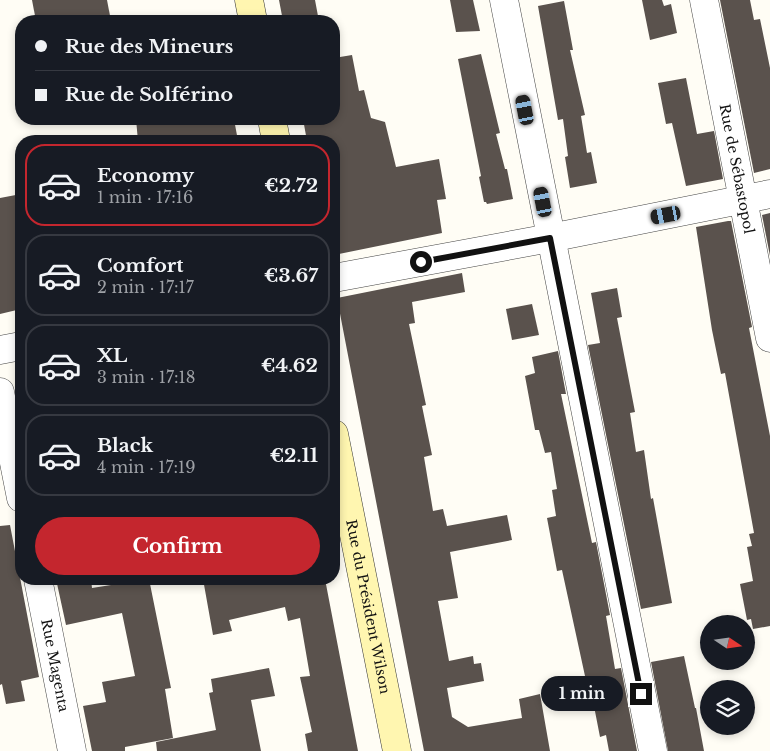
<!DOCTYPE html>
<meta charset="utf-8">
<style>
:root{--surface:#171b24;--page:#242831;--text:#f1f3f6;--muted:#9ea1a6;--line:#363941;--accent:#c4262e}
body{margin:0;font-family:"Libre Baskerville",serif;background:var(--page);color:var(--text);height:100vh;display:flex;flex-direction:column;font-size:19px;white-space:nowrap}
*{box-sizing:border-box;margin:0}
p{font-size:16px;color:var(--muted)}
.icon{flex:none;width:28px;height:28px;fill:none;stroke:currentColor;stroke-width:2;stroke-linecap:round;stroke-linejoin:round}
.map{position:relative;flex:1;overflow:hidden}
.drawer{position:absolute;left:15px;top:135px;width:325px;height:450px;display:flex;flex-direction:column;background:var(--surface);border-radius:20px;box-shadow:0 2px 8px #0003}
.drawer>*{flex:none}
.hud{position:absolute;left:15px;top:15px;width:325px;height:110px;border-radius:20px;box-shadow:0 2px 8px #0003;display:grid;align-content:center;height:110px;padding:0 20px;background:var(--surface)}
.needle{width:32px;rotate:103deg}
.tools{position:absolute;left:700px;top:615px;display:grid;gap:10px}
.tools a{display:grid;place-items:center;width:55px;height:55px;border-radius:50%;background:var(--surface);box-shadow:0 2px 8px #0003;font-size:25px}
.end{position:absolute;width:22px;height:22px;margin:-11px;border:6px solid #111;background:#fff;box-shadow:0 0 0 2px #fff}
.from{border-radius:50%}
.bubble{position:absolute;height:35px;border-radius:18px;background:var(--surface);box-shadow:0 2px 8px #0003;font-size:16px;font-weight:700;line-height:35px;text-align:center}
.car{position:absolute;width:15px;height:30px;margin:-15px -8px;border-radius:6px;box-shadow:0 0 4px 1px #0007;background:linear-gradient(#222 24%,#8ab4d8 0 40%,#222 0 76%,#8ab4d8 0 86%,#222 0)}
.hud b{display:flex;align-items:center;gap:18px;height:48px;font-size:19px}
.hud b+b{border-top:1px solid var(--line)}
.hud i{width:12px;height:12px;background:var(--text)}
ul{padding:9px 0 0;list-style:none}
li{display:flex;align-items:center;gap:15px;height:82px;margin:0 10px 8px;padding:0 10px;border:2px solid var(--line);border-radius:20px}
li div{flex:1}
li b{display:block;font-size:19px}
li em{font-style:normal;font-weight:700}
li.on{border-color:var(--accent)}
li>.icon{width:45px;height:45px;stroke-width:1.5}
.cta{display:flex;gap:10px;margin-top:auto;padding:10px 20px}
.cta a{flex:1;height:58px;border-radius:30px;background:var(--accent);color:#fff;font-size:20px;font-weight:700;line-height:58px;text-align:center}
.map>svg:first-child{display:block}
.building{fill:#5a524d}
.lines{fill:none;stroke-linecap:round;stroke-linejoin:round}
.street-casing{stroke:#444;stroke-width:29}
.secondary-casing{stroke:#333;stroke-width:29}
.street{stroke:#fff;stroke-width:28}
.secondary{stroke:#fff6b0;stroke-width:28}
.route{stroke:#111;stroke-width:6}
.labels{text-anchor:middle;dominant-baseline:central;stroke-width:5;stroke-linejoin:round;paint-order:stroke}
.street-label{font-size:14px;fill:#111;stroke:#fff}
</style>
<div class="map">
<svg width="770" height="751" viewBox="0 0 770 751">
<rect width="100%" height="100%" fill="#fffdf5"/>
<g class="building">
<polygon points="32,0 107,0 111,21 36,21"/>
<polygon points="279,0 315,0 318,16 312,18 313,21 283,21"/>
<polygon points="450,0 473,0 480,31 456,32"/>
<polygon points="642,0 662,0 664,6 671,4 677,33 650,40"/>
<polygon points="720,0 750,0 754,20 760,19 770,68 770,169 754,173"/>
<polygon points="564,1 573,50 570,50 585,115 581,116 587,153 591,152 597,183 570,188 565,157 568,156 563,119 558,120 538,6"/>
<polygon points="481,54 500,133 496,134 505,169 507,169 513,199 487,204 486,202 484,202 479,177 481,176 458,59"/>
<polygon points="352,55 359,91 364,90 371,118 385,122 396,167 439,159 446,199 437,200 442,233 334,255 334,141 307,141 303,119 334,119 334,58"/>
<polygon points="686,78 697,134 714,131 723,179 686,186 672,123 666,124 658,83"/>
<polygon points="136,119 234,119 238,141 138,141"/>
<polygon points="21,194 21,309 0,314 0,198"/>
<polygon points="770,213 770,256 762,215"/>
<polygon points="728,221 731,221 752,327 749,328 770,436 770,626 753,629 751,619 747,620 740,584 753,581 747,547 752,546 749,534 754,533 725,373 721,374 712,330 696,227"/>
<polygon points="462,273 465,292 412,302 415,323 409,324 426,405 422,406 432,455 424,457 433,511 443,509 447,526 507,515 512,540 450,552 458,598 438,601 449,661 473,656 474,664 481,663 484,681 447,688 452,717 468,727 522,718 519,699 540,694 550,751 424,751 337,298"/>
<polygon points="617,288 622,317 617,318 635,412 630,413 636,452 644,450 651,499 653,498 672,603 641,609 588,345 600,343 591,293"/>
<polygon points="532,304 539,335 512,340 506,309"/>
<polygon points="558,351 566,394 561,394 592,543 596,542 610,615 606,616 615,669 621,668 637,751 609,751 606,735 600,737 593,701 586,676 585,676 562,570 557,571 547,518 556,516 552,490 557,489 551,452 545,453 539,430 535,430 525,376 535,373 532,357"/>
<polygon points="10,525 39,677 21,681 25,701 6,704 2,684 0,685 0,526"/>
<polygon points="56,579 91,579 92,588 149,579 171,688 165,689 173,738 125,747 125,751 92,751 83,706 106,702 102,682 135,676 122,613 66,625"/>
<polygon points="203,579 242,579 243,584 272,579 325,579 358,751 308,751 305,734 312,732 300,677 310,676 300,618 288,621 285,607 229,620 232,631 213,635"/>
<polygon points="684,656 695,708 696,708 704,751 668,751 651,662"/>
<polygon points="269,668 275,696 251,700 261,751 157,751 156,742 216,730 209,693 213,692 211,679"/>
</g>
<g class="lines">
<defs>
<g id="street">
<polyline points="504,0 653,751"/>
<path id="s1" d="M 704,0 L 770,338"/>
<polyline points="334,278 550,238 770,194"/>
<polyline points="0,350 21,346"/>
<polyline points="0,392 21,498"/>
<path id="s2" d="M 38,579 L 72,751"/>
</g>
<g id="secondary">
<polyline points="249,0 253,21"/>
<polyline points="272,119 276,141"/>
<path id="s3" d="M 334,434 L 397,751"/>
</g>
</defs>
<use href="#street" class="street-casing"/>
<use href="#secondary" class="secondary-casing"/>
<use href="#street" class="street"/>
<use href="#secondary" class="secondary"/>
</g>
<g class="lines">
<polyline class="route" points="421,262 550,238 641,694"/>
</g>
<g class="labels">
<g class="street-label">
<text stroke="none"><textPath href="#s1" startOffset="172">Rue de Sébastopol</textPath></text>
<text stroke="none"><textPath href="#s3" startOffset="176">Rue du Président Wilson</textPath></text>
<text stroke="none"><textPath href="#s2" startOffset="88">Rue Magenta</textPath></text>
</g>
</g>
</svg>
<div class="tools">
<a><svg class="needle" viewBox="-14 -14 28 28"><path d="M0-13l5 13h-10z" fill="#e53935"/><path d="M0 13l5-13h-10z" fill="#9ea1a6"/></svg></a>
<a><svg class="icon" aria-label="layers" viewBox="0 0 24 24"><path d="M12 4l9 5-9 5-9-5zM3 14l9 5 9-5"/></svg></a>
</div>
<i class="end from" style="left:421px;top:262px"></i>
<i class="end" style="left:641px;top:694px"></i>
<div class="bubble" style="left:541px;top:676px;width:82px">1 min</div>
<i class="car" style="left:525px;top:110px;rotate:349deg"></i>
<i class="car" style="left:543px;top:202px;rotate:349deg"></i>
<i class="car" style="left:666px;top:215px;rotate:259deg"></i>
<div class="hud">
<b><i class="from"></i>Rue des Mineurs</b>
<b><i></i>Rue de Solférino</b>
</div>
<section class="drawer">
<ul>
<li class="on"><svg class="icon" aria-label="car" viewBox="0 0 24 24"><path d="M5 17H2v-5l4-1 3-4h7l3 4 3 1v5h-3M9 17h6M6 11h13"/><circle cx="7" cy="17" r="2"/><circle cx="17" cy="17" r="2"/></svg><div><b>Economy</b><p>1 min · 17:16</p></div><em>€2.72</em></li>
<li><svg class="icon" aria-label="car" viewBox="0 0 24 24"><path d="M5 17H2v-5l4-1 3-4h7l3 4 3 1v5h-3M9 17h6M6 11h13"/><circle cx="7" cy="17" r="2"/><circle cx="17" cy="17" r="2"/></svg><div><b>Comfort</b><p>2 min · 17:17</p></div><em>€3.67</em></li>
<li><svg class="icon" aria-label="car" viewBox="0 0 24 24"><path d="M5 17H2v-5l4-1 3-4h7l3 4 3 1v5h-3M9 17h6M6 11h13"/><circle cx="7" cy="17" r="2"/><circle cx="17" cy="17" r="2"/></svg><div><b>XL</b><p>3 min · 17:18</p></div><em>€4.62</em></li>
<li><svg class="icon" aria-label="car" viewBox="0 0 24 24"><path d="M5 17H2v-5l4-1 3-4h7l3 4 3 1v5h-3M9 17h6M6 11h13"/><circle cx="7" cy="17" r="2"/><circle cx="17" cy="17" r="2"/></svg><div><b>Black</b><p>4 min · 17:19</p></div><em>€2.11</em></li>
</ul>
<div class="cta"><a>Confirm</a></div>
</section>
</div>
